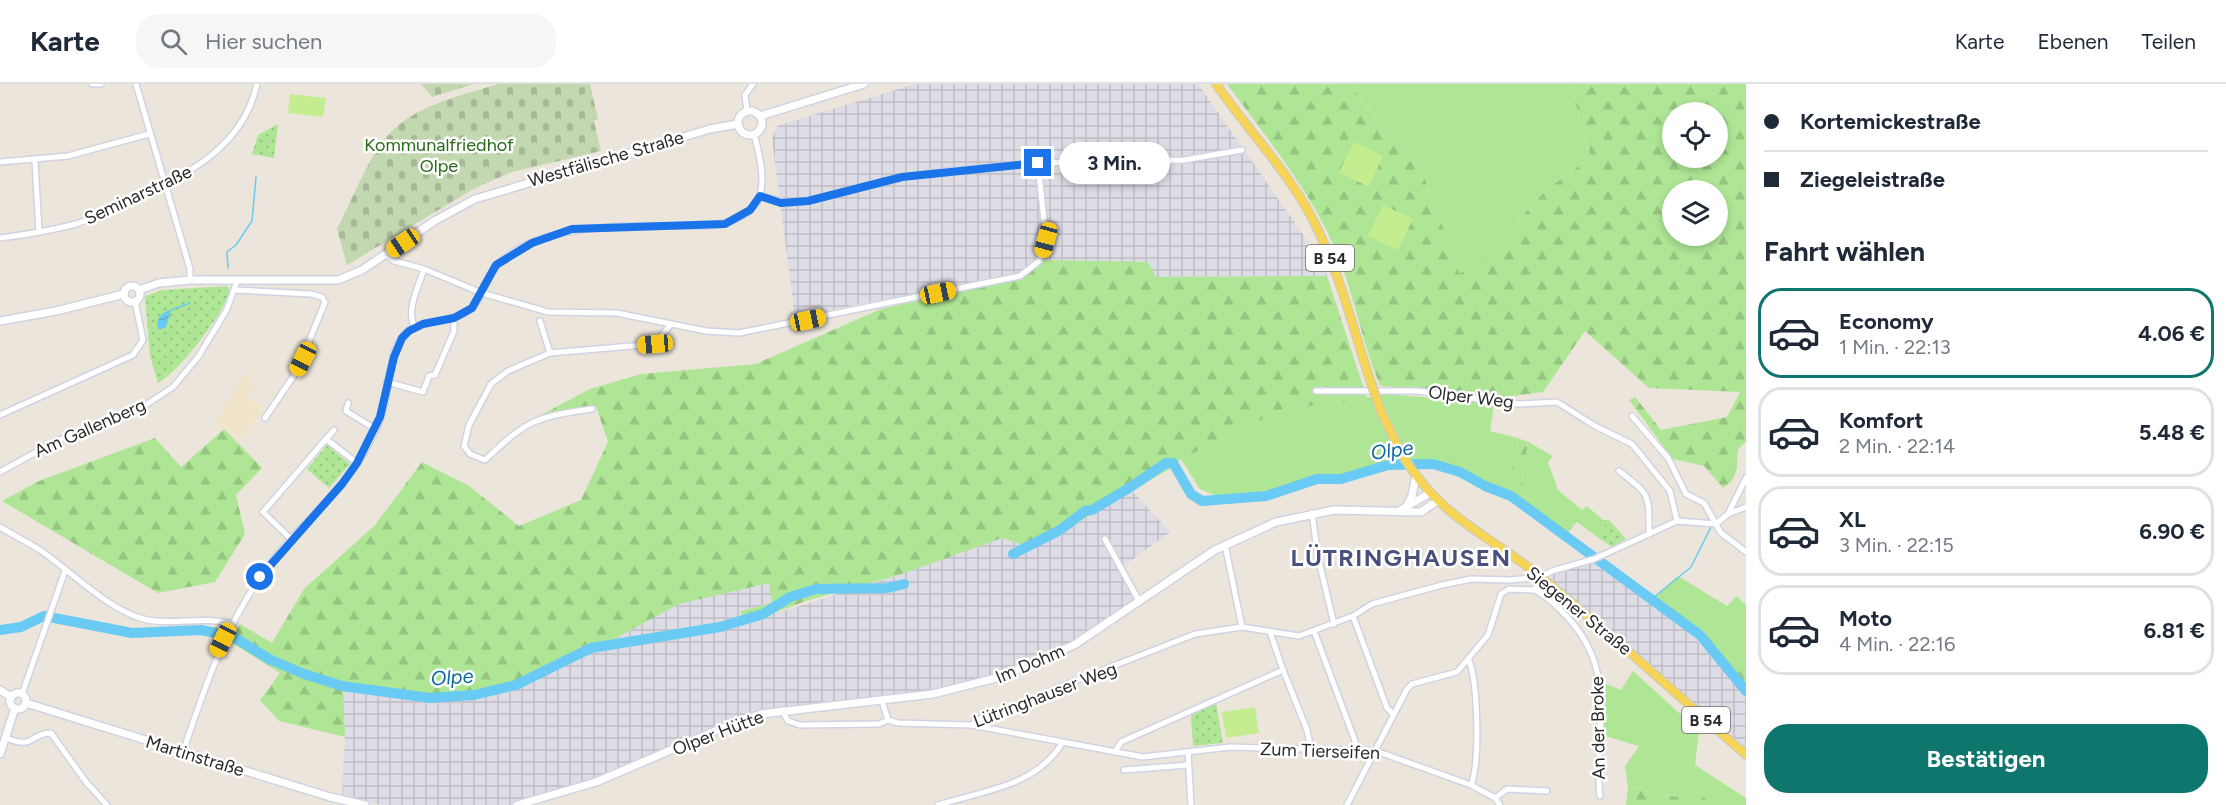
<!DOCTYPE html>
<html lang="de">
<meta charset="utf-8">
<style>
:root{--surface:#fff;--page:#f6f6f7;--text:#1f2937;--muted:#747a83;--line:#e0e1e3;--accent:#0f766e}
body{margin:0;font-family:Figtree,sans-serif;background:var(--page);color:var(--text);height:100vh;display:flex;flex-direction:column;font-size:22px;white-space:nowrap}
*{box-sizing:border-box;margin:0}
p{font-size:20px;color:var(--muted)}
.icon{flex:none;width:33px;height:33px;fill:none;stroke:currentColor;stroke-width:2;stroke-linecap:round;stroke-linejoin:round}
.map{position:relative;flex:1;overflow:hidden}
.panel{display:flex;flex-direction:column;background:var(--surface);width:480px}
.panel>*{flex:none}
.hud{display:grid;align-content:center;height:132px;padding:0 18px;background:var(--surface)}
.fabs{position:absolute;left:1662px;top:18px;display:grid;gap:12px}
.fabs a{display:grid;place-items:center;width:66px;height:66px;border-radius:50%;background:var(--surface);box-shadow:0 3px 9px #0003;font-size:30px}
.end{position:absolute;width:27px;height:27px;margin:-14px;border:8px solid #1a73e8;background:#fff;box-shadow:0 0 0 3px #fff}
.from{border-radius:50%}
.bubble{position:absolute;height:42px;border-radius:21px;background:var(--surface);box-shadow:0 3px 9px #0003;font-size:20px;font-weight:700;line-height:42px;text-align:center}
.car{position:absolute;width:18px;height:36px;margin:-18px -9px;border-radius:8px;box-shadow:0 0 4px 2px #0007;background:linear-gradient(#f5c518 24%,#345 0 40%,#f5c518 0 76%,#345 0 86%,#f5c518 0)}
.hud b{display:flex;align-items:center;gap:21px;height:57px;font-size:22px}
.hud b+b{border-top:2px solid var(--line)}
.hud i{width:15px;height:15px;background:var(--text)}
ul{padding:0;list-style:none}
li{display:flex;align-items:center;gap:18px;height:90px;margin:0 12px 9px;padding:0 6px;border:3px solid var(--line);border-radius:24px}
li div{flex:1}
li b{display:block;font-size:22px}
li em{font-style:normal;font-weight:700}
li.selected{border-color:var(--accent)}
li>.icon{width:54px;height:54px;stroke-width:1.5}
h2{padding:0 18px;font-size:27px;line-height:72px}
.primary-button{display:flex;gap:12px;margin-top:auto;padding:12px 18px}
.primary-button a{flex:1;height:69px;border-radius:24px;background:var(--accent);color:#fff;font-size:24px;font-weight:700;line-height:69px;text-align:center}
header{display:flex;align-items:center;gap:36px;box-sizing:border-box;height:84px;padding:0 30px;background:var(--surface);border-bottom:2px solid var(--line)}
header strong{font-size:28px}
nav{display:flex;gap:33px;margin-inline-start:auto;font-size:21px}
.search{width:420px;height:54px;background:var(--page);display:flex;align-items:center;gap:15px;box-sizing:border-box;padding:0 21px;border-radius:24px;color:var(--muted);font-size:22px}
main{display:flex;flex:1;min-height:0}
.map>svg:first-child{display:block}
.industrial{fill:url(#industrial-grid)}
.education{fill:#efe4c9}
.grass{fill:#aee695}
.forest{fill:url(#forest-firs);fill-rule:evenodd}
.cemetery{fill:url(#cemetery-stones)}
.park{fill:url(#park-dots)}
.pitch{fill:#c4ed90}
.water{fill:url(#water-waves)}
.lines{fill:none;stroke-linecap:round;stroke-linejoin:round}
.stream{stroke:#69cbf3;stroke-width:1.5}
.river{stroke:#69cbf3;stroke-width:10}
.street-casing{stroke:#d0d3e3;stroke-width:8}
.secondary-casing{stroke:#d0d3e3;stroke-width:10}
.primary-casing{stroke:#c8c8c8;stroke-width:10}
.street{stroke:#fff;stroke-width:5}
.secondary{stroke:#fff;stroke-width:7}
.primary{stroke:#f6d456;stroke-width:8}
.primary-bridge-casing{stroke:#c8c8c8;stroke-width:10;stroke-linecap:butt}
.primary-bridge{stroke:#f6d456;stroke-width:8}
.route{stroke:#1a73e8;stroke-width:8}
.labels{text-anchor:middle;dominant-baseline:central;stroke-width:5;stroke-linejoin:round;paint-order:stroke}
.shield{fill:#fff;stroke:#6a6a6a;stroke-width:1.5}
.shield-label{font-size:16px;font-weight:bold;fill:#2a2a2a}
.park-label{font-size:18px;fill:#266917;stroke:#fff}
.street-label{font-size:18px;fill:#2a2a2a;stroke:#fff}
.water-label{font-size:20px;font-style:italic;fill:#08689f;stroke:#fff}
.district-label{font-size:24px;font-weight:bold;letter-spacing:1.5px;fill:#48507c;stroke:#fff}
</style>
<header>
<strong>Karte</strong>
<div class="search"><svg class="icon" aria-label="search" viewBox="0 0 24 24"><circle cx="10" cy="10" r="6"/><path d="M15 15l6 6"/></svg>Hier suchen</div>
<nav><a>Karte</a><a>Ebenen</a><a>Teilen</a></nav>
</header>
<main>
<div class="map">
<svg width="1746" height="721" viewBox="0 0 1746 721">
<defs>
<pattern id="industrial-grid" width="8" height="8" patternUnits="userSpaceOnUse" patternTransform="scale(1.5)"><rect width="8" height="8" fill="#dedce4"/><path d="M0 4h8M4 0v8" fill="none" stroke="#bfbdc4"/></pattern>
<pattern id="forest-firs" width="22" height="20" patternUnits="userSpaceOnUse" patternTransform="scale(1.5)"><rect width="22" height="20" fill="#aee695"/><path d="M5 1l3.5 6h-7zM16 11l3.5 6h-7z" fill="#96c581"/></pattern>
<pattern id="cemetery-stones" width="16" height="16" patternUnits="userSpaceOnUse" patternTransform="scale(1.5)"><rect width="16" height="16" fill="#c3d7b1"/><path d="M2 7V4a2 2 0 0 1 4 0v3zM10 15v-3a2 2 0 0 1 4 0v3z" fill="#a8b998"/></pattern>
<pattern id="park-dots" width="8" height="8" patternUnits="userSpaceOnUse" patternTransform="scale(1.5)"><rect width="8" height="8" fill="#aee695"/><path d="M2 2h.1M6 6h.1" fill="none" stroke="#96c581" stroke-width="1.8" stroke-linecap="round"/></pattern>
<pattern id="water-waves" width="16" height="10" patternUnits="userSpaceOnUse" patternTransform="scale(1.5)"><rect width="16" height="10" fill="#69cbf3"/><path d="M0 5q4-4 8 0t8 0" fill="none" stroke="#5baed0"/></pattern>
</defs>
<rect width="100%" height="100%" fill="#ece5db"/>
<g class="industrial">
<polygon points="915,0 1198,0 1318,172 1327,192 1156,193 1045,176 1020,191 858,220 795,234 772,55 777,42"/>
<polygon points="1132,407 1170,448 1121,484 1139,517 1074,561 962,604 761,630 625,686 517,721 381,721 342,711 345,653 342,605 428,617 475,613 517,603 556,586 679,520 769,499 772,519 741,527 780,528 902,490 1002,454 1034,464"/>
<polygon points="1597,477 1651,516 1694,553 1746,612 1746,666 1550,494 1557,487"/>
</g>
<polygon class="education" points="250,285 254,290 248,297 249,301 254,302 246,314 263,322 259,327 263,333 258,331 252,343 238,358 224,344 220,346 216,339 243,292 247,293"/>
<g class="grass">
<polygon points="1352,0 1570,0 1591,73 1546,106 1525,129 1507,154 1460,191 1421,84 1361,16"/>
<polygon points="1385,310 1494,319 1490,347 1518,354 1508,407 1487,401 1462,385 1433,377 1388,379 1343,392 1306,395 1290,403 1269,408 1217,412 1200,405 1181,375 1285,324 1343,319"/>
<polygon points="1528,358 1553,372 1548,378 1558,406 1582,426 1587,422 1603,436 1609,436 1596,452 1577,438 1572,443 1521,409"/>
<polygon points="1678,492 1727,522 1737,512 1746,521 1746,571 1704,548 1654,513"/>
<polygon points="1633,587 1699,647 1695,681 1746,714 1746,721 1713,721 1689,700 1677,713 1628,703 1625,682 1639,662 1602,651 1604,599 1621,606"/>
</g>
<g class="forest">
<path d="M 1227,0 L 1352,0 L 1361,16 L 1421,84 L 1460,190 L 1507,154 L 1525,129 L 1546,106 L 1591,73 L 1570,0 L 1746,0 L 1746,357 L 1738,366 C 1736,381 1740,394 1723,404 L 1704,382 L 1673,375 L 1629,316 L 1635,313 L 1661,346 L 1727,333 L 1740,308 L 1649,304 L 1585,247 L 1543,308 L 1495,314 L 1438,305 L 1380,302 C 1363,260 1355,216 1339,174 C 1314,111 1267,54 1227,0 ZM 1672,28 L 1718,28 L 1718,74 L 1672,74 ZM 1672,106 L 1718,106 L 1718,152 L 1672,152 Z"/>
<polygon points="1045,176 1148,178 1156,193 1327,192 1367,314 1343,319 1285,324 1181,375 1171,384 1034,464 1002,454 902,490 806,517 745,540 741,527 772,519 769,499 679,520 556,586 517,603 475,613 428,617 343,605 345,653 279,637 260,616 280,589 230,558 240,540 272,559 304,505 375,441 422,378 469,402 519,442 581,416 608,358 596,322 541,331 590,305 641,290 756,280 881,225 1021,194"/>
<polygon points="224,345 262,384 236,411 245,450 215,498 158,509 2,417 39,397 155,354 181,383"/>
<polygon points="1518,354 1528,358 1521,409 1572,443 1568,450 1508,407"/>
<polygon points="1670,524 1704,548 1746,571 1746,603 1702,551"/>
<polygon points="1689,700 1713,721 1626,721 1628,703 1676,713"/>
</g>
<g class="cemetery">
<polygon points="421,0 474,0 432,13"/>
<path d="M 498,0 L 590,0 L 598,35 L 594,37 L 601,67 L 512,88 L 475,104 L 347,181 L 337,145 C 351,119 366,78 384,56 C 410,22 460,12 498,0 Z"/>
</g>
<g class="park">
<polygon points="278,40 274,74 252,70 258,51"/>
<path d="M 227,202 L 230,207 C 223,230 180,287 158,299 L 150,272 L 145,212 L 163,206 Z"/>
<polygon points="327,361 350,380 329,404 307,385"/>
<polygon points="1609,436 1626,455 1612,463 1596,452"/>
<polygon points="1216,619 1223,659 1193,662 1191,631"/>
</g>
<g class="pitch">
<polygon points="290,10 326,14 323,33 288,29"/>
<polygon points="1354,58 1383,72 1369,103 1339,88"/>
<polygon points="1383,121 1413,135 1398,166 1368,152"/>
<polygon points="1255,623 1259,649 1226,654 1222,628"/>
</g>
<path class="water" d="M 171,226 L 166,243 L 159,246 C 154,237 161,228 171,226 Z"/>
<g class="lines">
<g class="stream">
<polyline points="228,184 227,168 236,161 252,137 256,93"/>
<polyline points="171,226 190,219"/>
<polyline points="1653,514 1691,483 1711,443"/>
</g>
<g class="river">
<polyline points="1013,470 1060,446 1085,427 1092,426 1129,404 1166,379 1173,379 1191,410 1202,417 1266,412 1317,395 1341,395 1388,381 1433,380 1460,388 1485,402 1511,412 1700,551 1746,607"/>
<polyline points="0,546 21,543 44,532 132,549 201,546 232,552 269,575 304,590 342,602 430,614 474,611 516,601 591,564 720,543 763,530 790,513 816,505 887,504 904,500"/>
</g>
<defs>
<g id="street">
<polyline points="92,0 101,0"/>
<polyline points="136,0 190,185 190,196"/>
<polyline points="747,27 745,11 753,0"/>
<polyline points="35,77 39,148"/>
<polyline points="0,78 68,72 149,50"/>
<polyline points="760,112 789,119 808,117 902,93 955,86 1038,79 1184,76 1242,66"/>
<path d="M 0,154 C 24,151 48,147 72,141 C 91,136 109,126 127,118 C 182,94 243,65 257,0"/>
<polyline points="386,170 394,177 424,185 482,209 548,228 617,229 706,247 739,249 1020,192 1039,177 1046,156 1038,79"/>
<polyline points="235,206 311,210 322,213 325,218 297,287 265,334"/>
<polyline points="540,237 550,269"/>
<path d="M 415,243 C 405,228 419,201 424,185"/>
<polyline points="387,298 423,308 429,292 435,291 454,247 454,234"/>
<polyline points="1316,307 1417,307 1519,320 1557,318 1595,342 1632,360 1670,407 1677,437"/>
<polyline points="348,319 346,327 375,345"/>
<path d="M 592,325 C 535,333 527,336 485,376 L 470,370 L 464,362 L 469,341 L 491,300 L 508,287 L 550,269 L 655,260 L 671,240"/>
<polyline points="0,331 133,271 143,256 135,217"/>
<polyline points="1632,332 1668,374 1686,410 1704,419 1721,449 1746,468"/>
<polyline points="326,355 334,346"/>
<path d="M 1619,387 C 1651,412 1649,410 1649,450"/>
<polyline points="0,388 56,357 138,326 173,303 198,273 217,242 227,225 237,197"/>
<polyline points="1312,429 1318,473 1334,540"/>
<polyline points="1728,430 1746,423"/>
<polyline points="1716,440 1728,430 1746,394"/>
<path d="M 0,443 C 13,451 27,458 40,466 C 69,486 107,524 140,534 C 170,543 202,531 232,540"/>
<polyline points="291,455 263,428 326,355 357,379"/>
<polyline points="1105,455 1139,517"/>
<polyline points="1225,461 1242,543"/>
<path d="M 1541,493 L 1535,506 C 1548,513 1560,525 1570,536 C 1619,592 1593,646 1600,712"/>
<polyline points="1353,532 1387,624 1393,630"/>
<polyline points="1314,547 1355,657 1355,666"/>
<polyline points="1270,548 1283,586"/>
<path d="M 1469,577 C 1478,599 1480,679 1471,701"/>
<polyline points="22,610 65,487"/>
<polyline points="882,617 888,636 898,639 971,641 1143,673 1230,663 1376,667 1471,701 1495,714 1500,721"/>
<polyline points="782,626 788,637 800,641 879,640 888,636"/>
<polyline points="971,641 983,633 1017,624 1052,606 1195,550 1242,543 1299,552 1353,532 1372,520 1442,501 1471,495 1511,496 1541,493 1552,487 1594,475 1677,437 1716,440"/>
<path d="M 6,654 C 35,666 30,649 51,649 L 86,698 L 107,721"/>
<path d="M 183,668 C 206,599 228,533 273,476 C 296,446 326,422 349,391 C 364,371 380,343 385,318 C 390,297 389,272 402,253 C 418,231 453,242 472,224 C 484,212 485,193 497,181 C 545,133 644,143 706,142 C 770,135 768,102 754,50"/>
<polyline points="1115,668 1121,658 1283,586 1307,646 1311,665"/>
<polyline points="1188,668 1191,721"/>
<polyline points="1124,686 1188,681"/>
<polyline points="1495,714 1507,705 1547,707"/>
<path d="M 938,721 C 982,707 1037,702 1062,659"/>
<polyline points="1347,721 1407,605 1412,600 1457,588 1488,551 1501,510 1509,505 1535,506"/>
</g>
<g id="secondary">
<circle cx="750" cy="39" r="12"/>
<polyline points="760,32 864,0"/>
<circle cx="132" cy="210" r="8"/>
<polyline points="139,206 159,199 190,196 338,196 362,186 436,136 475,115 710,45 738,40"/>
<polyline points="0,237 56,227 124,210"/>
<polyline points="1406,423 1412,412 1416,391"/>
<polyline points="1399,427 1430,409"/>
<polyline points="0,606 11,613"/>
<circle cx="18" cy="617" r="8"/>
<polyline points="26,619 330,713 365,721"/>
<polyline points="0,670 15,624"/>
<polyline points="517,721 596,698 727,642 761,630 933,610 1000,593 1074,561 1215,466 1276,438 1334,426 1421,428 1437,417"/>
</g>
<g id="primary">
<path d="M 1216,0 C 1247,45 1286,85 1312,134 C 1338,184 1352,240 1369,293"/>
<path d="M 1404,374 C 1445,439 1493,452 1547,498 C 1615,554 1680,613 1746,671"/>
</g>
</defs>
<use href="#street" class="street-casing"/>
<use href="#secondary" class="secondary-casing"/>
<use href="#primary" class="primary-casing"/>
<use href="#street" class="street"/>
<use href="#secondary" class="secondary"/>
<use href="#primary" class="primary"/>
<defs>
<polyline id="primary-bridge" points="1369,293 1382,330 1404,374"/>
</defs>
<use href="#primary-bridge" class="primary-bridge-casing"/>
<use href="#primary-bridge" class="primary-bridge"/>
</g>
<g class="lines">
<polyline class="route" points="260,493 342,400 357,379 380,333 394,273 402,254 409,247 423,240 454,234 472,224 496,181 532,159 572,145 725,140 750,126 760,112 781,119 808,117 902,93 1038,79"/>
</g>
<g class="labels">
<g class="shield">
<rect x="1306" y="161" width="48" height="26" rx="4.5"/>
<rect x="1682" y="623" width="48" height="26" rx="4.5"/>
</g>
<g class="shield-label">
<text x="1330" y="174">B 54</text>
<text x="1706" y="636">B 54</text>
</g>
<g class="park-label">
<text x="439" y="61">Kommunalfriedhof<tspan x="439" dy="21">Olpe</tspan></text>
</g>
<g class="street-label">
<text transform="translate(606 75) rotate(-16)">Westfälische Straße</text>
<text transform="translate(138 111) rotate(-25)">Seminarstraße</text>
<text transform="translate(1471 313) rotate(7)">Olper Weg</text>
<text transform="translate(90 344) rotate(-24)">Am Gallenberg</text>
<text transform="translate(1579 527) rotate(39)">Siegener Straße</text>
<text transform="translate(1030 580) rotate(-23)">Im Dohm</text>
<text transform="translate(1045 611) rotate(-21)">Lütringhauser Weg</text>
<text transform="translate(1598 644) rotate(-91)">An der Broke</text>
<text transform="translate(718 649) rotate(-21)">Olper Hütte</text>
<text transform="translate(1320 667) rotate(2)">Zum Tierseifen</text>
<text transform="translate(195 672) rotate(17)">Martinstraße</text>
</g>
<g class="water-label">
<text transform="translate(1392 366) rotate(-8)">Olpe</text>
<text transform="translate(452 593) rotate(-4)">Olpe</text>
</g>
<g class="district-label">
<text x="1401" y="473">LÜTRINGHAUSEN</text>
</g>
</g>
</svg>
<div class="fabs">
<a><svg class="icon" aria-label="locate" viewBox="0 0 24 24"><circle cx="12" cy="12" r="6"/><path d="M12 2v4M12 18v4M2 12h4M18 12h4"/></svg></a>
<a><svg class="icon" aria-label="layers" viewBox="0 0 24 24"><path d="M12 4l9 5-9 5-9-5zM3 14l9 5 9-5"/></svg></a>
</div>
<i class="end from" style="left:260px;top:493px"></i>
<i class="end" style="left:1038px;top:79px"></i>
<div class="bubble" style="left:1059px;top:58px;width:111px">3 Min.</div>
<i class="car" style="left:1046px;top:156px;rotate:195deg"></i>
<i class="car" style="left:403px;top:159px;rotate:236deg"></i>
<i class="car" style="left:938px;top:209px;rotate:78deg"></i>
<i class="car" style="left:808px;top:236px;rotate:78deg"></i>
<i class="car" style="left:655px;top:260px;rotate:265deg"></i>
<i class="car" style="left:303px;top:275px;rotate:207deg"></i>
<i class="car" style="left:223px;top:556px;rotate:206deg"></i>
</div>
<section class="panel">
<div class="hud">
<b><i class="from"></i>Kortemickestraße</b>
<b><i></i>Ziegeleistraße</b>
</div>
<h2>Fahrt wählen</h2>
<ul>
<li class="selected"><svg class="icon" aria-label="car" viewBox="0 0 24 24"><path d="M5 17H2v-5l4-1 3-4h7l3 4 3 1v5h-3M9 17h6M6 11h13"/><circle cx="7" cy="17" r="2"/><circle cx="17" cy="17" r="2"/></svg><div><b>Economy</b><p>1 Min. · 22:13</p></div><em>4.06 €</em></li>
<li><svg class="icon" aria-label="car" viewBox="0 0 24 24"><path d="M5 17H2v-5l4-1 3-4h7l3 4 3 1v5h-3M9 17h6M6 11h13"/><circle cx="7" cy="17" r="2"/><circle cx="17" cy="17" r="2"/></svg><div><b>Komfort</b><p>2 Min. · 22:14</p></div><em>5.48 €</em></li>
<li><svg class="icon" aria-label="car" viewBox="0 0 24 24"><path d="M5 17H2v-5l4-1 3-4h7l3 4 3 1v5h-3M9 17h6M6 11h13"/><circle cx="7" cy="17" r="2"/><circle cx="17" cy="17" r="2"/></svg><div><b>XL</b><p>3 Min. · 22:15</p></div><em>6.90 €</em></li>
<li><svg class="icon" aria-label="car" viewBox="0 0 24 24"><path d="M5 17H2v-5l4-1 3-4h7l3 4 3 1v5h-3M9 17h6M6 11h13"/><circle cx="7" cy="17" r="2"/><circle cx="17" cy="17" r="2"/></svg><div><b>Moto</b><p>4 Min. · 22:16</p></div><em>6.81 €</em></li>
</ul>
<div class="primary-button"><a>Bestätigen</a></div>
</section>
</main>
